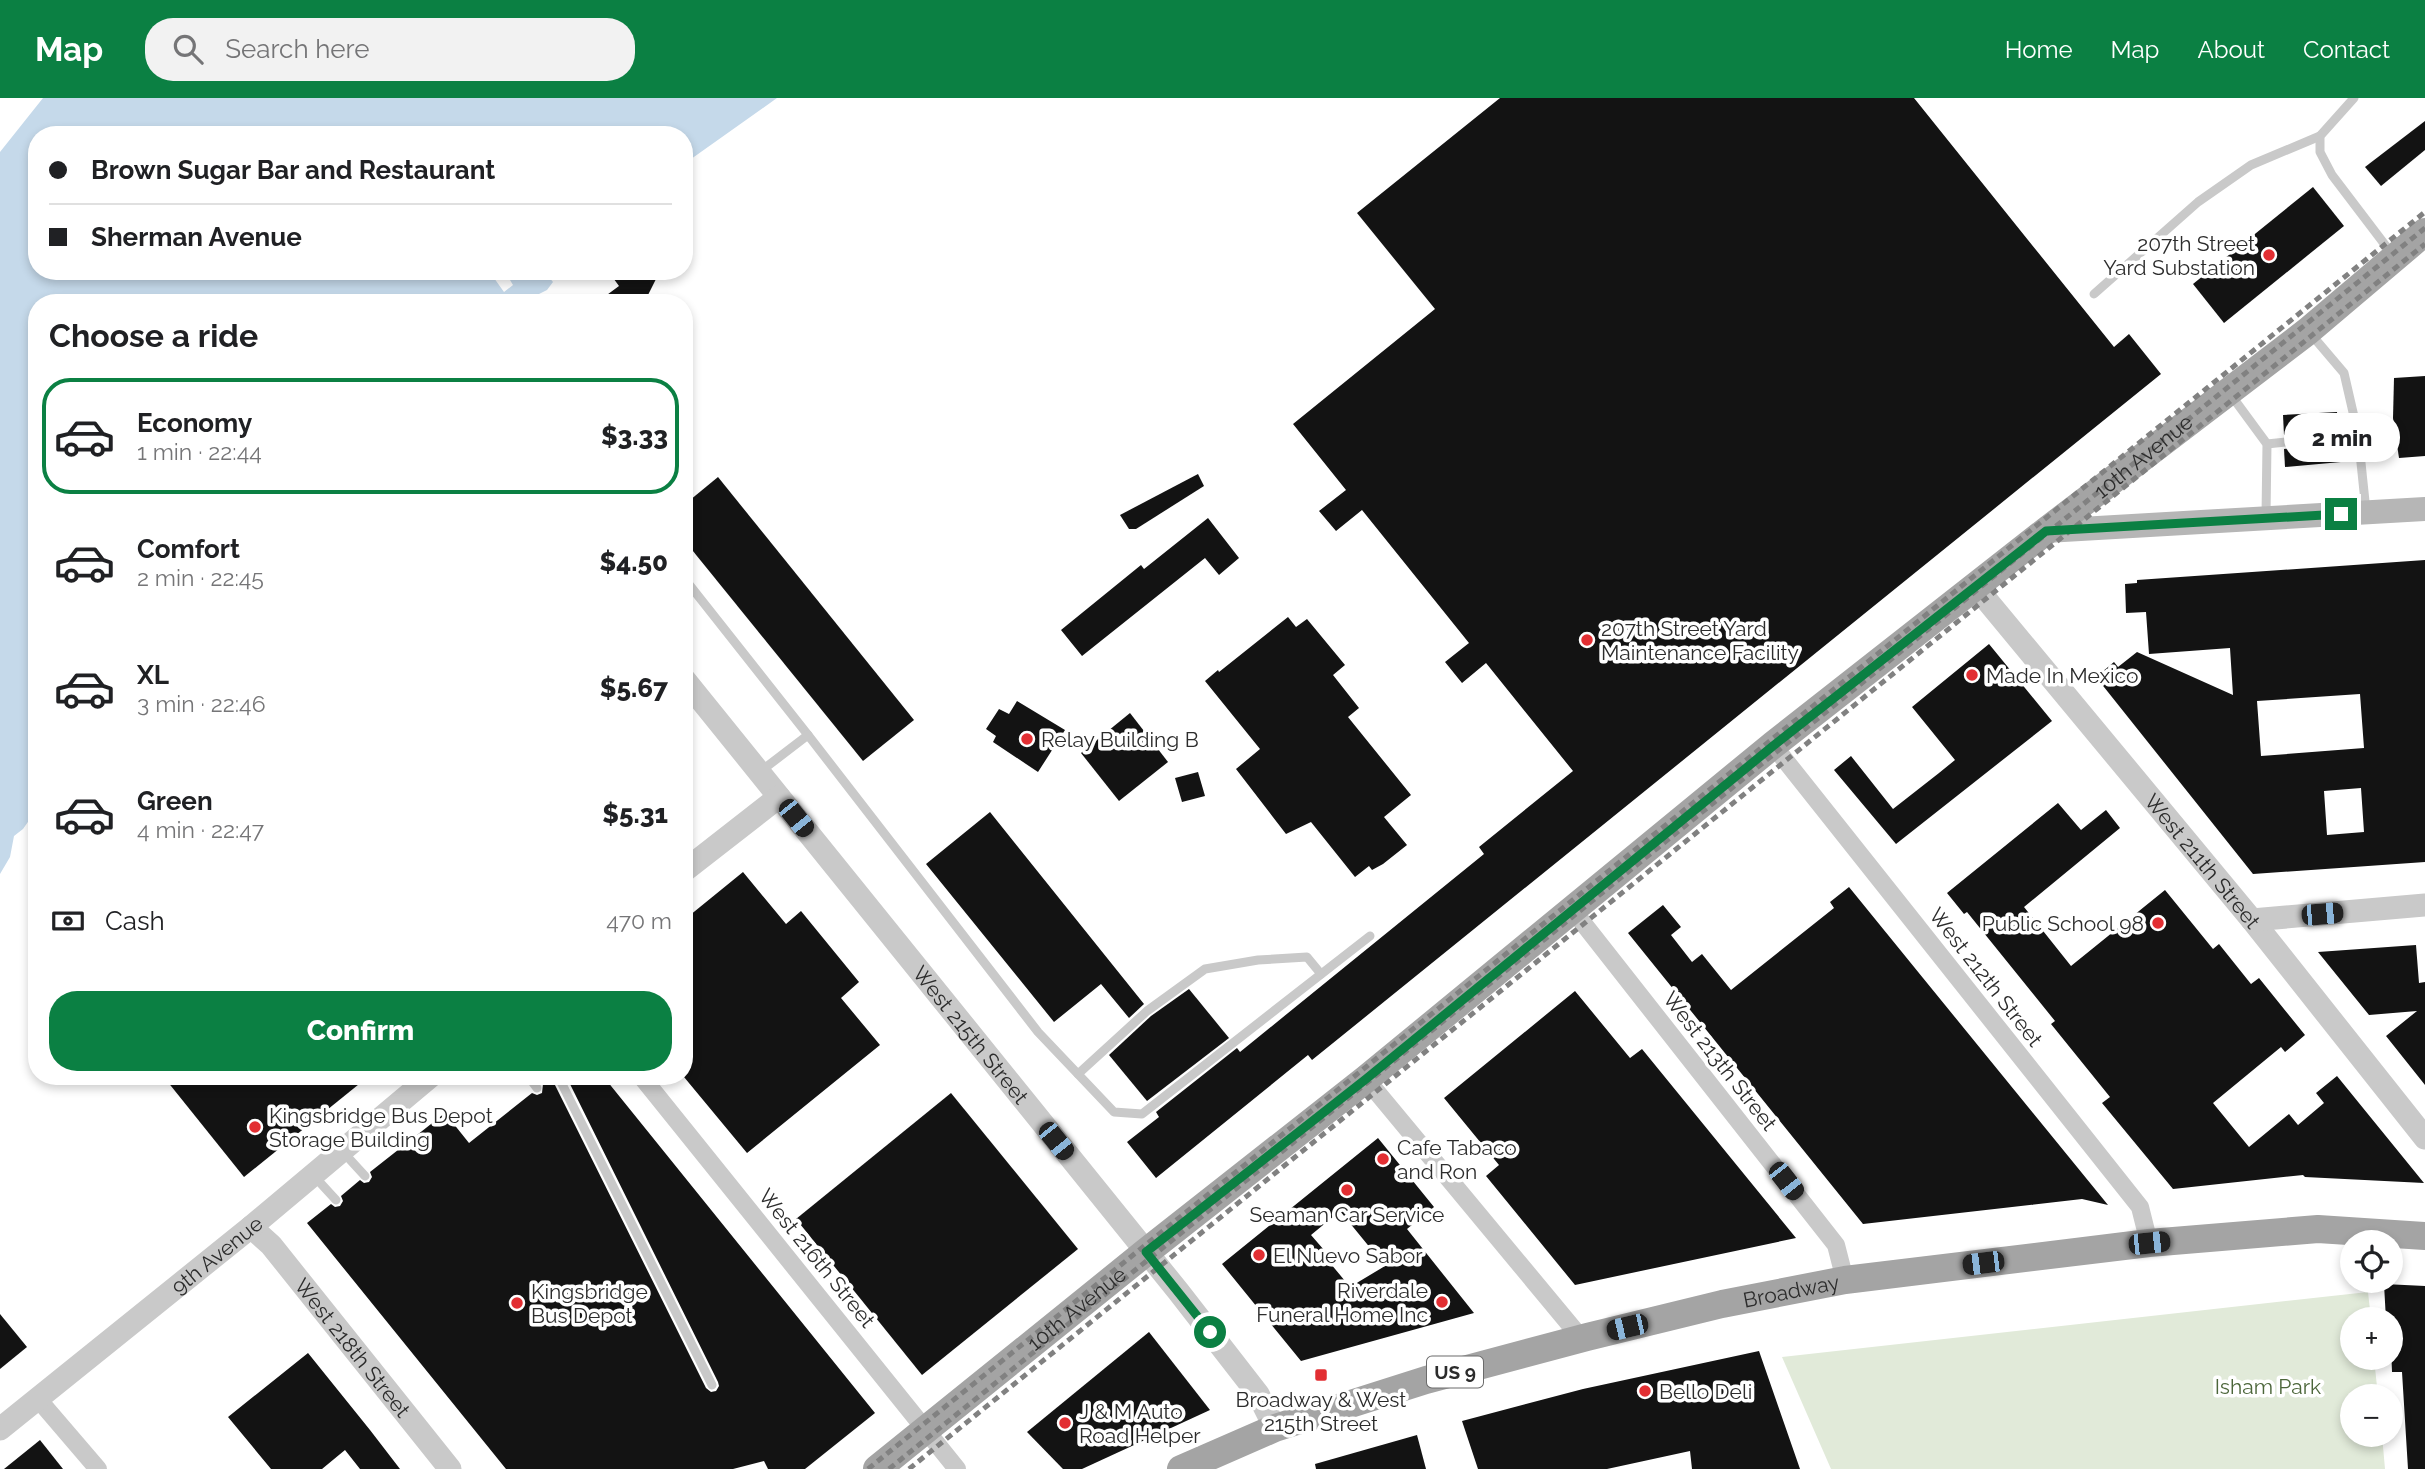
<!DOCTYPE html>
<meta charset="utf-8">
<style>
:root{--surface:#fff;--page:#f2f2f2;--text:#202124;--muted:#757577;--line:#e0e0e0;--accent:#0b8043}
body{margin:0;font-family:Raleway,sans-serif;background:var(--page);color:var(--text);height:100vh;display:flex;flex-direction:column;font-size:26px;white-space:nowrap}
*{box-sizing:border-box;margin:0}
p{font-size:23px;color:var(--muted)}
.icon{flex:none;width:38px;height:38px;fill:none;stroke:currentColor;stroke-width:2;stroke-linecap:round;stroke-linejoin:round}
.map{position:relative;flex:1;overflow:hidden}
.drawer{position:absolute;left:28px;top:196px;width:665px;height:791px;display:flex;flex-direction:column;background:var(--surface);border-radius:28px;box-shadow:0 4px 10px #0003}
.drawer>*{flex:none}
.guide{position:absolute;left:28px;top:28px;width:665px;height:154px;border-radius:28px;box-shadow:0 4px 10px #0003;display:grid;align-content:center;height:154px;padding:0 21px;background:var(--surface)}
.buttons{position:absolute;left:2340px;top:1132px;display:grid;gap:14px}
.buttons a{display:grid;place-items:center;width:63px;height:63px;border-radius:50%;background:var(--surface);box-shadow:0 4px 10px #0003;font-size:35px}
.end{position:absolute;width:32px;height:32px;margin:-16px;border:9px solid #0b8043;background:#fff;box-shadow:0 0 0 4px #fff}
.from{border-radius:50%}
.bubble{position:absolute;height:49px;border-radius:24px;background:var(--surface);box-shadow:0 4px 10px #0003;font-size:23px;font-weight:800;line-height:49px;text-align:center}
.car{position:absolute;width:21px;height:42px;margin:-21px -10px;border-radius:9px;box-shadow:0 0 5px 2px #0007;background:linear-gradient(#222 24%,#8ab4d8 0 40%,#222 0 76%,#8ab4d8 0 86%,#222 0)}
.guide b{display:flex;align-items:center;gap:24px;height:66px;font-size:26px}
.guide b+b{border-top:2px solid var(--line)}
.guide i{width:18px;height:18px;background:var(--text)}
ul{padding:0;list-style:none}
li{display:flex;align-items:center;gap:21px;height:116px;margin:0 14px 10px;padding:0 7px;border:4px solid transparent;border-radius:28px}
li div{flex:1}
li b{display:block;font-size:26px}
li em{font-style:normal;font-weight:800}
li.active{border-color:var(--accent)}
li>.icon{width:63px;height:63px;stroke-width:1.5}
h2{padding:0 21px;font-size:32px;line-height:84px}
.pay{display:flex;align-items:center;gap:18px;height:77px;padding:0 21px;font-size:26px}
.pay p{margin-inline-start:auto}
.action{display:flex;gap:14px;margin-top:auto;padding:14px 21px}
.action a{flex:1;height:80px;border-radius:28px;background:var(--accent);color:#fff;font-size:28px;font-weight:800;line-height:80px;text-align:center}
header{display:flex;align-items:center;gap:42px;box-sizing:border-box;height:98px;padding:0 35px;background:var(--accent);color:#fff}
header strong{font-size:33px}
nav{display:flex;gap:38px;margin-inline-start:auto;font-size:24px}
.search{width:490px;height:63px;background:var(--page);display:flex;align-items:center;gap:18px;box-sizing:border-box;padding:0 24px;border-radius:28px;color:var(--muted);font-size:26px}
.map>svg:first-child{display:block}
.green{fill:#e1ead9}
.water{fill:#c5d9ea}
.pier{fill:#fff}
.building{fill:#131313;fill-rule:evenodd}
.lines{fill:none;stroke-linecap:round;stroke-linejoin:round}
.service{stroke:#c9c9c9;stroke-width:9}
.minor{stroke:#c9c9c9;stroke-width:18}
.tertiary{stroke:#c9c9c9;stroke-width:23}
.secondary{stroke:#b6b6b6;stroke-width:24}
.primary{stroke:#a4a4a4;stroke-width:28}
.rail{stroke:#818181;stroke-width:5;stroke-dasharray:7 5;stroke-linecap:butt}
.route{stroke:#0b8043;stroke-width:9}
.poi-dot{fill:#e22e32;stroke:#fff;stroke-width:2.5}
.labels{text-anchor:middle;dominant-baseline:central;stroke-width:7;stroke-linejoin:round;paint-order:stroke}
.shield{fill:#fff;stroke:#6b6b6b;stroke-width:2}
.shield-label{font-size:19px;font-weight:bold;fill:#2c2c2c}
.poi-label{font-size:21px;fill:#2c2c2c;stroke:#fff;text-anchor:start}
.street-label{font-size:21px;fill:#2c2c2c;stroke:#fff}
.park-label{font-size:21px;fill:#4c663a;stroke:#fff}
</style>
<header>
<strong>Map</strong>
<div class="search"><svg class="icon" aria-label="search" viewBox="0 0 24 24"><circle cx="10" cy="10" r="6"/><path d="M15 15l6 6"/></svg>Search here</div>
<nav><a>Home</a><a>Map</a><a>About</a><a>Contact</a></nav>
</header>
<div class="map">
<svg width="2425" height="1371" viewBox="0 0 2425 1371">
<rect width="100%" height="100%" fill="#fff"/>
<polygon class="green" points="2368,1194 2371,1221 2352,1222 2352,1260 2374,1260 2378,1298 2352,1298 2352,1337 2382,1337 2385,1371 1831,1371 1782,1259"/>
<polygon class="water" points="43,0 777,0 684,66 684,37 37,37 37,173 544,173 553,184 547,192 521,205 37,205 37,711 23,731 14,738 10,759 0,776 0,54"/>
<polygon class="pier" points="489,173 502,173 503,175 523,173 510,182 513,187 504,194"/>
<g class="building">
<polygon points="1500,0 1914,0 2114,249 2129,236 2161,276 1312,962 1308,957 1156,1080 1127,1044 1159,1019 1156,1014 1237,950 1240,954 1484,756 1479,749 1573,673 1486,565 1462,585 1445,564 1469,545 1362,412 1336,433 1319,413 1346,392 1293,326 1435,211 1357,115"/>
<polygon points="2425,23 2425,52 2381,88 2365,69"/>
<polygon points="2313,89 2344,128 2224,225 2193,186"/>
<polygon points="608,173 660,173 644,205 596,205 619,188"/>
<polygon points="2425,278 2425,358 2399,360 2393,320 2394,280"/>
<polygon points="2337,314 2338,331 2284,337 2283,317"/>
<polygon points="2339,345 2341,364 2285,369 2284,351"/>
<polygon points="1198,376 1204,388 1136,431 1129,431 1120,417"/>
<polygon points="718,379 914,622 863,663 684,442 684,407"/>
<polygon points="1208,420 1239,460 1219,477 1205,460 1082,558 1061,532 1141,467 1144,471"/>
<path d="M 2425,462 L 2425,764 L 2253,776 L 2096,579 L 2114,564 L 2118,569 L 2137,554 L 2233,597 L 2230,550 L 2149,556 L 2146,514 L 2126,515 L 2125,486 L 2137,485 L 2137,482 ZM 2360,596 L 2364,650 L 2261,658 L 2257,603 ZM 2361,690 L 2364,734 L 2327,737 L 2324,693 Z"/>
<polygon points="1288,519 1296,529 1307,521 1345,567 1333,577 1359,610 1348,619 1411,697 1384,719 1407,747 1383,766 1372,772 1369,768 1355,779 1311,724 1286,736 1236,671 1260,651 1205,583 1218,572 1219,574"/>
<polygon points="1989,546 2052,623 1896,746 1834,672 1851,658 1893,711 1939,675 1955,662 1912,609"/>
<polygon points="1017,603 1065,632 1038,674 993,644 996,638 986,631 999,611 1009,616"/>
<polygon points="1130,615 1168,664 1119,703 1081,655"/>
<polygon points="1198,674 1205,698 1182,704 1175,680"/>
<polygon points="2058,705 2081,732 2106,712 2120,730 2024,809 2071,868 2165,792 2213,851 2219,846 2251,886 2259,880 2305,937 2285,954 2281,949 2213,1005 2249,1049 2289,1016 2298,1027 2324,1005 2316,995 2337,978 2424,1085 2305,1079 2303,1077 2173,1091 2102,1005 2110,999 2051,926 2055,923 1967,814 1964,816 1947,795"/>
<polygon points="990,714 1144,906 1129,920 1101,886 1054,924 926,766"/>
<polygon points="743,774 786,826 801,813 859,884 841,900 880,947 747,1055 684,979 684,822"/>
<polygon points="1849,789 1923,880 2108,1107 2082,1101 1863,1126 1628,835 1663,807 1681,829 1671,837 1692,864 1702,856 1731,892 1834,810 1830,804"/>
<polygon points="2416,847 2419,885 2425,884 2425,987 2386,938 2417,913 2369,917 2318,854"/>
<polygon points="1189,891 1229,940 1147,1003 1109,957 1151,918"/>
<polygon points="1575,893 1630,960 1642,951 1796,1140 1575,1187 1486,1078 1499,1067 1444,1000"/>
<polygon points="163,978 369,978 244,1079"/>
<polygon points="566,978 603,978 875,1315 805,1371 768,1371 764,1363 733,1371 506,1371 307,1125 331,1106 335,1109 340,1108 343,1103 341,1098 360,1082 364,1085 369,1084 372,1079 370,1074 445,1015 469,1045 532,995 537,997 542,995 543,986 551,979 706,1290 711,1294 716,1293 719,1288 718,1284"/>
<polygon points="951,995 1078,1151 922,1277 796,1121"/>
<path d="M 1378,1040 L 1434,1109 L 1407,1131 L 1474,1215 L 1301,1263 L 1222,1166 ZM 1340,1113 L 1385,1168 L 1350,1189 L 1321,1154 L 1324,1152 L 1311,1137 Z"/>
<polygon points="2384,1186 2425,1188 2425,1371 2408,1371 2402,1274 2392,1274 2390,1222 2386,1222"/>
<polygon points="0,1216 27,1249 0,1271"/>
<polygon points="1149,1234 1210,1312 1082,1371 1063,1371 1027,1334"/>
<polygon points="1759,1253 1800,1371 1692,1371 1690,1353 1607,1371 1478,1371 1462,1323 1583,1291"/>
<polygon points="308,1255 370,1332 400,1371 360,1371 345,1352 322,1371 271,1371 228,1319"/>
<polygon points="1417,1337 1426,1371 1316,1371 1315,1366"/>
<polygon points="40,1342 63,1371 4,1371"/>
</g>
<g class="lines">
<g class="service">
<polyline points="2354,0 2320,38 2320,54 2332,77 2392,156"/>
<polyline points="2094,196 2198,104 2251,67 2320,38"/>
<polyline points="2310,235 2344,275 2358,336 2366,413"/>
<polyline points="2231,297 2267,346 2266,418"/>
<polyline points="2267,346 2358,336"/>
<polyline points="684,480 808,637"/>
<polyline points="761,673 808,637 1038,934 1114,1014 1142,1016 1370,838"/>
<polyline points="1078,976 1147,913 1205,871 1258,862 1307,859 1321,876"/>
<polyline points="528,978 537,990"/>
<polyline points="558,978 712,1287"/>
<polyline points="343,1054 365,1078"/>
<polyline points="314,1078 336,1102"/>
</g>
<g class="minor">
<polyline points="1773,647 2140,1109 2149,1145"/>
<polyline points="1572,811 1836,1147 1845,1182"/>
<polyline points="641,978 957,1371"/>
<polyline points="1366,981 1581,1240"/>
<polyline points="38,1301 98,1371"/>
</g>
<g class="tertiary">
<path id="s1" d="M 1975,488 L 2252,822 L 2425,1040"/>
<path id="s2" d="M 684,581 L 1178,1193 L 1258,1296 L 1275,1330"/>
<polyline points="684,773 779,699"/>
<polyline points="2252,822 2425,807"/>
<path id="s3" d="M 251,1129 L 271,1147 L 450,1371"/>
<path id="s4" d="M 0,1331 L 251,1129 L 431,978"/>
</g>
<polyline class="secondary" points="2046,433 2425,411"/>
<g class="primary">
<path id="s5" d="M 877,1371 L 1146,1154 L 1366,981 L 1773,647 L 2046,433 L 2308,233 L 2425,134"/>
<path id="s6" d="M 1181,1371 L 1275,1330 L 1426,1282 L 1587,1239 L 1722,1206 L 1845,1182 L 2149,1145 L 2318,1131 L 2425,1138"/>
</g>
<g class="rail">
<polyline points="868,1371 2425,114"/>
<path id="s7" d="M 889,1371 L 2425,130"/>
<polyline points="909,1371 2425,146"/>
</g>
</g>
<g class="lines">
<polyline class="route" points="1210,1234 1146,1154 1366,981 1773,648 2046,433 2341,416"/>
</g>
<g class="poi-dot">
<circle cx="2269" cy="157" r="7"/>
<circle cx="1587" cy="542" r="7"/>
<circle cx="1972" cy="577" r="7"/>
<circle cx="1027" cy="641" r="7"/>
<circle cx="2158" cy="825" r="7"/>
<circle cx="255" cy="1029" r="7"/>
<circle cx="1383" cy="1061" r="7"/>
<circle cx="1347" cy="1092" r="7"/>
<circle cx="1259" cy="1157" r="7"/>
<circle cx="1442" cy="1204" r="7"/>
<circle cx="517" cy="1205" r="7"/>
<rect x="1314" y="1270" width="14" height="14" rx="3.5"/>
<circle cx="1645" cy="1293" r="7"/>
<circle cx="1065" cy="1325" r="7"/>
</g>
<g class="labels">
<rect class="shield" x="1427" y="1258.5" width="56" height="31" rx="5"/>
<g class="shield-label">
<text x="1455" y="1274">US 9</text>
</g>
<g class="poi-label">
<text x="2255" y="145" text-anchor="end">207th Street<tspan x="2255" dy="24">Yard Substation</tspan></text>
<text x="1601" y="530">207th Street Yard<tspan x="1601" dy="24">Maintenance Facility</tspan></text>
<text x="1986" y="577">Made In Mexico</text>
<text x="1041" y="641">Relay Building B</text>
<text x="2144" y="825" text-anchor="end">Public School 98</text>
<text x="269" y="1017">Kingsbridge Bus Depot<tspan x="269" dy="24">Storage Building</tspan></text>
<text x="1397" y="1049">Cafe Tabaco<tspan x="1397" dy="24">and Ron</tspan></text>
<text x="1347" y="1116" text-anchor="middle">Seaman Car Service</text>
<text x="1273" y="1157">El Nuevo Sabor</text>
<text x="1428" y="1192" text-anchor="end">Riverdale<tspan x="1428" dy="24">Funeral Home Inc</tspan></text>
<text x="531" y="1193">Kingsbridge<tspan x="531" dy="24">Bus Depot</tspan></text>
<text x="1659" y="1293">Bello Deli</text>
<text x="1321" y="1301" text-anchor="middle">Broadway &amp; West<tspan x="1321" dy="24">215th Street</tspan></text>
<text x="1079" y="1313">J &amp; M Auto<tspan x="1079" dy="24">Road Helper</tspan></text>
</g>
<g class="street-label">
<text stroke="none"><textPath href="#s7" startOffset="1612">10th Avenue</textPath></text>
<text stroke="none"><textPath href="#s1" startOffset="357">West 211th Street</textPath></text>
<text transform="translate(1986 879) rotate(52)">West 212th Street</text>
<text stroke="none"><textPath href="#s2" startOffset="457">West 215th Street</textPath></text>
<text transform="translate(1720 963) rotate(52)">West 213th Street</text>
<text stroke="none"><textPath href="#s4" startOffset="278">9th Avenue</textPath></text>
<text transform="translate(817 1160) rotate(51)">West 216th Street</text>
<text stroke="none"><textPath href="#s6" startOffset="637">Broadway</textPath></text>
<text stroke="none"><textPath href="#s5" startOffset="256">10th Avenue</textPath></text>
<text stroke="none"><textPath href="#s3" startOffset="158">West 218th Street</textPath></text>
</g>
<g class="park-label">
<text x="2268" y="1288">Isham Park</text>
</g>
</g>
</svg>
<div class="buttons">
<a><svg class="icon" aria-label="locate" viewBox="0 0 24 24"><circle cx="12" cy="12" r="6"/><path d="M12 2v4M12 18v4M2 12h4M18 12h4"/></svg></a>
<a>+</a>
<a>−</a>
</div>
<i class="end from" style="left:1210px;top:1234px"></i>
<i class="end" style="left:2341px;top:416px"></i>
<div class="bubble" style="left:2284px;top:315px;width:116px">2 min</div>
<i class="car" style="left:796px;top:720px;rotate:141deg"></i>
<i class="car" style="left:2322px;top:816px;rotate:85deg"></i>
<i class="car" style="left:1056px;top:1043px;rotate:141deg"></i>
<i class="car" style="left:1786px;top:1083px;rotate:142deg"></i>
<i class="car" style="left:2149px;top:1145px;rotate:84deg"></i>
<i class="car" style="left:1983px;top:1165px;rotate:263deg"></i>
<i class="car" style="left:1627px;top:1229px;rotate:257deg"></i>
<div class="guide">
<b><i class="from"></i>Brown Sugar Bar and Restaurant</b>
<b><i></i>Sherman Avenue</b>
</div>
<section class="drawer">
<h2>Choose a ride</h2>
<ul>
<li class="active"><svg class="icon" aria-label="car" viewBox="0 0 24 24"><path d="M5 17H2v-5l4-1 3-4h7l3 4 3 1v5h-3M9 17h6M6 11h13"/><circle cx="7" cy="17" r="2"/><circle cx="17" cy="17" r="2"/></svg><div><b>Economy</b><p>1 min · 22:44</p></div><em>$3.33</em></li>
<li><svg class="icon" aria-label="car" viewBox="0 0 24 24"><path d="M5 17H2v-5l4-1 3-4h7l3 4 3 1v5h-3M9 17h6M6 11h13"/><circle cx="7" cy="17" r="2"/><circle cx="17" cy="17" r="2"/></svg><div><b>Comfort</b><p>2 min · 22:45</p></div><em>$4.50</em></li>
<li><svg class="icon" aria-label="car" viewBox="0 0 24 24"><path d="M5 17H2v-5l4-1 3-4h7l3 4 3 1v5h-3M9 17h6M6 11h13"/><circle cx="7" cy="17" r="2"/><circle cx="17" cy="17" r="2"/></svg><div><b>XL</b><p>3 min · 22:46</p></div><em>$5.67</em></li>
<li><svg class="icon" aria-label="car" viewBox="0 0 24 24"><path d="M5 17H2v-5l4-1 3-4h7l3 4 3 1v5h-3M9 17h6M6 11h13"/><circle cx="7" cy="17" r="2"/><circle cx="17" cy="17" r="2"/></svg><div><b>Green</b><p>4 min · 22:47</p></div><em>$5.31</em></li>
</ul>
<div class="pay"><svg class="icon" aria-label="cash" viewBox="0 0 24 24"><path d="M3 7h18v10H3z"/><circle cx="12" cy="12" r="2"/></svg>Cash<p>470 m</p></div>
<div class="action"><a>Confirm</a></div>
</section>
</div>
